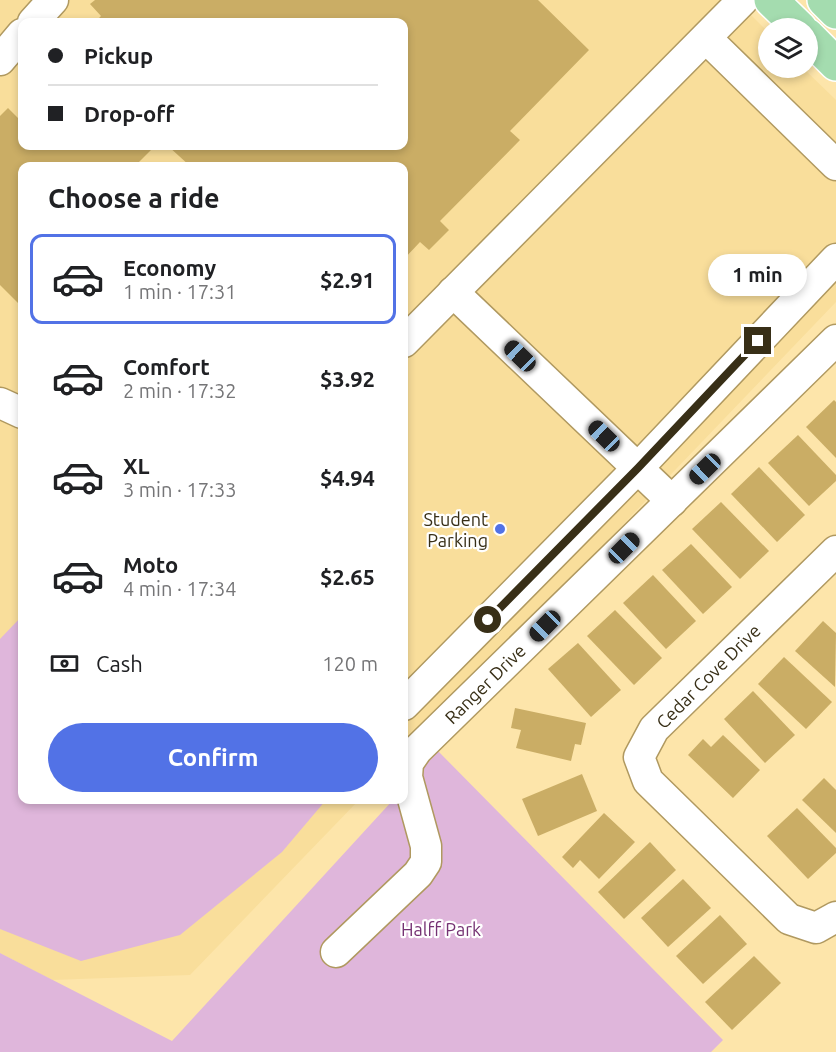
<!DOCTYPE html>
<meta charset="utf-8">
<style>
:root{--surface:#fff;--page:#f2f2f2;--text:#202124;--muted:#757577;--line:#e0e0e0;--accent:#5272e6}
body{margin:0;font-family:Ubuntu,sans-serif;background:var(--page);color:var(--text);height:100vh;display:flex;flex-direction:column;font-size:22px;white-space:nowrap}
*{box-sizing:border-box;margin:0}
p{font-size:20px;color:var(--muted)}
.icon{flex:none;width:33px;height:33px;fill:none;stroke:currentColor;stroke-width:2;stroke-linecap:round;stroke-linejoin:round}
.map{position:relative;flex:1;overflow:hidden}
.details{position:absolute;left:18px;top:162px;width:390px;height:642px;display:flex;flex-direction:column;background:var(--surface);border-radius:12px;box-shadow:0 3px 9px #0003}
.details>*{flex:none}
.guide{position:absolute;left:18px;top:18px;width:390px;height:132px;border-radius:12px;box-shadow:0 3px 9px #0003;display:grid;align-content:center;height:132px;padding:0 30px;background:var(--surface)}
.buttons{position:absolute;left:758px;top:18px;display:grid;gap:12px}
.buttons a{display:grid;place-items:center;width:60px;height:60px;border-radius:50%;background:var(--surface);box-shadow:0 3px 9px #0003;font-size:30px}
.end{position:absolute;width:27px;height:27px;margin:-14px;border:8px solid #382f17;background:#fff;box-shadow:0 0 0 3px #fff}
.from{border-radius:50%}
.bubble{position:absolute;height:42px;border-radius:21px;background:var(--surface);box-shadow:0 3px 9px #0003;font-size:20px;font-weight:700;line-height:42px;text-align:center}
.car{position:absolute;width:18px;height:36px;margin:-18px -9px;border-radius:8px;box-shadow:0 0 4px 2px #0007;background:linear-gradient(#222 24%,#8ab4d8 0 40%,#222 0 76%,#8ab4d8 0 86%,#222 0)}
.guide b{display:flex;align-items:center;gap:21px;height:57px;font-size:22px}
.guide b+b{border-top:2px solid var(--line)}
.guide i{width:15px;height:15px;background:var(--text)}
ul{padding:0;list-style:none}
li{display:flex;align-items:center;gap:18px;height:90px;margin:0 12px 9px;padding:0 18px;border:3px solid transparent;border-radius:12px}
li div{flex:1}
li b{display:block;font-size:22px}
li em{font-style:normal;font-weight:700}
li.selected{border-color:var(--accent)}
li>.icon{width:54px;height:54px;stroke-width:1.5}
h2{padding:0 30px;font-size:27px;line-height:72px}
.pay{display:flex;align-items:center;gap:15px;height:66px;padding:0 30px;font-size:22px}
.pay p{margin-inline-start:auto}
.cta{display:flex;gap:12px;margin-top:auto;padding:12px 30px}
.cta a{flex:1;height:69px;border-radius:36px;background:var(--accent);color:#fff;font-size:24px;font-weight:700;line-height:69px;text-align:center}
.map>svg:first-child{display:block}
.built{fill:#f9de9b;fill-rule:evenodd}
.green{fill:#dfb6db}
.building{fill:#caad65}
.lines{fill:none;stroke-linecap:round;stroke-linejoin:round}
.minor-casing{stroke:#b09960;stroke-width:33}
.major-casing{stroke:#fff;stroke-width:36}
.minor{stroke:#fff;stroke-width:30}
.major{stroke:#a4dcaf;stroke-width:33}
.route{stroke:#382f17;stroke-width:8}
.poi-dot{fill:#5272e6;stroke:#fff;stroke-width:2}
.labels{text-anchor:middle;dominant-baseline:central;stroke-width:4.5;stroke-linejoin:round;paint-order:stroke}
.poi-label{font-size:18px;fill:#382f17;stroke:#fff;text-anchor:end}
.street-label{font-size:18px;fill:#382f17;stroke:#fff}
.park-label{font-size:18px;fill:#753273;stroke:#fff}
</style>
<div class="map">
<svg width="836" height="1052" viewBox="0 0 836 1052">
<rect width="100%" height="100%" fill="#fde5aa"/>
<path class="built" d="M 0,0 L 736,0 L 768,32 L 768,68 L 803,68 L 836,100 L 836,302 L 404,753 L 404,166 L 22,166 L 22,800 L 359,800 L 190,975 L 52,980 L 0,953 ZM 22,22 L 404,22 L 404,146 L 22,146 Z"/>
<g class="green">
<polygon points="22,616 22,800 326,800 282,852 180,935 81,961 0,929 0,639"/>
<polygon points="438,751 723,1040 711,1052 0,1052 0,953 172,1041 393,800 404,800 404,789"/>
</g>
<g class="building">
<polygon points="95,0 538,0 589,50 510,131 520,140 440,221 449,230 429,250 420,242 404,259 404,166 190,166 168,146 404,146 404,22 95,22 101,16 90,4"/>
<polygon points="8,108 22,122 22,146 155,146 135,166 22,166 22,307 0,285 0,116"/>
<polygon points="834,400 836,402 836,458 806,427"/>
<polygon points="798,435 836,475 836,481 809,506 768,463"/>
<polygon points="759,467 805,515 777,542 731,494"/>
<polygon points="721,502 769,551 740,579 692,529"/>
<polygon points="691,544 732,587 703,614 662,570"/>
<polygon points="653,575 696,621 666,649 623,603"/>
<polygon points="615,610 662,658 634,685 587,636"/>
<polygon points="823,621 836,633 835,687 795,651"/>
<polygon points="578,643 621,690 591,717 548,669"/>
<polygon points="784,657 832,702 806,729 758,684"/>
<polygon points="753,691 795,735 765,763 724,719"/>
<polygon points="515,708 586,723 581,745 575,744 571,761 516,748 521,730 511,728"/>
<polygon points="723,735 760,770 733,798 688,755 703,739 711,747"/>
<polygon points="582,774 597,811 538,836 522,799"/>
<polygon points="824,778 836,790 836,833 802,800"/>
<polygon points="797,808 836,848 836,853 808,879 767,836"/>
<polygon points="604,813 635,842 599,879 580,860 573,868 562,857"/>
<polygon points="650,842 676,870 624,919 598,892"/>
<polygon points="683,879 711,908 668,947 641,918"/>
<polygon points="720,915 747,944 703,984 676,956"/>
<polygon points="754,956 781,983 732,1030 705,1002"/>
</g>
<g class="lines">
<defs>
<g id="minor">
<polyline points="33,22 53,0"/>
<polyline points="706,38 836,165"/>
<polyline points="0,60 22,34"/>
<polyline points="453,292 672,501"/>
<polyline points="404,342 743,0"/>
<polyline points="0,403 22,413"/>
<polyline points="836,551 654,729 639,757 648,781 789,919 816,928 836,917"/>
<polyline points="404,705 638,468 836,259"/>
<path id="s1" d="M 336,952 L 418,874 L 426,862 L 426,846 L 407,777 L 408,763 L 417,750 L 836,340"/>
</g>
<g id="major">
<polyline points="771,0 800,28"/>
<polyline points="824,0 836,12"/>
<polyline points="807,35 836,64"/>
</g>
</defs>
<use href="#minor" class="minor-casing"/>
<use href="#major" class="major-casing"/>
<use href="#minor" class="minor"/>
<use href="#major" class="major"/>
</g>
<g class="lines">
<polyline class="route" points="488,620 638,468 758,341"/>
</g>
<circle class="poi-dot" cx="500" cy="529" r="6"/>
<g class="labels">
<g class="poi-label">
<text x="488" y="519">Student<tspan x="488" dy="21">Parking</tspan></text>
</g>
<g class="street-label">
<text transform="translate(708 676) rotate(-45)">Cedar Cove Drive</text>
<text stroke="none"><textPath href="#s1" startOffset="340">Ranger Drive</textPath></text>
</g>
<g class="park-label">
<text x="441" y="929">Halff Park</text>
</g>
</g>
</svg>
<div class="buttons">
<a><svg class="icon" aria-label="layers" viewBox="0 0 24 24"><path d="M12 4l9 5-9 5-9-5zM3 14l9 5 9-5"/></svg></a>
</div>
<i class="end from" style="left:488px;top:620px"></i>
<i class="end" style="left:758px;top:341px"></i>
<div class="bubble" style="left:708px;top:254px;width:99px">1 min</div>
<i class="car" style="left:520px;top:356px;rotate:314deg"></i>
<i class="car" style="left:604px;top:436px;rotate:314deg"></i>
<i class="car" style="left:705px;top:469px;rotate:226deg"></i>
<i class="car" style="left:624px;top:548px;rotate:45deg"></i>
<i class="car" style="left:545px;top:626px;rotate:225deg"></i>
<div class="guide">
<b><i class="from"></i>Pickup</b>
<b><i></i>Drop-off</b>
</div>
<section class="details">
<h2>Choose a ride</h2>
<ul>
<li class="selected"><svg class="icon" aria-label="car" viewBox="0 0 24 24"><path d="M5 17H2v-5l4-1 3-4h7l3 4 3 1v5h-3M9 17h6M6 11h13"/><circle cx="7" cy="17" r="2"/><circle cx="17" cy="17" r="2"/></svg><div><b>Economy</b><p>1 min · 17:31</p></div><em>$2.91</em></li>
<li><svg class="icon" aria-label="car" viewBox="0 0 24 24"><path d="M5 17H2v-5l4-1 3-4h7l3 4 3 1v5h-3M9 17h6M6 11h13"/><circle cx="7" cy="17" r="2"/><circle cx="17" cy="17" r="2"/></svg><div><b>Comfort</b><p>2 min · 17:32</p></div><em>$3.92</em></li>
<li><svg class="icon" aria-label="car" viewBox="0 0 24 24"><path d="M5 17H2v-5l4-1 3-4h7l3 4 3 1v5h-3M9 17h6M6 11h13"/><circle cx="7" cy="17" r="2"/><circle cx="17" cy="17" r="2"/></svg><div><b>XL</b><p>3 min · 17:33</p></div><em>$4.94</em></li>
<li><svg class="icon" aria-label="car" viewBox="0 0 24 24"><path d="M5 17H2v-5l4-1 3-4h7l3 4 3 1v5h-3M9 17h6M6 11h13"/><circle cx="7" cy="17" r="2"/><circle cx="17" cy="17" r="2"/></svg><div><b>Moto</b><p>4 min · 17:34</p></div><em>$2.65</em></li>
</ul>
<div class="pay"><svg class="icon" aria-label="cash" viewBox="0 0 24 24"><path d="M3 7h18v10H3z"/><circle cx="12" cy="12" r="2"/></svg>Cash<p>120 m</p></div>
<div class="cta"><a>Confirm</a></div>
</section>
</div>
